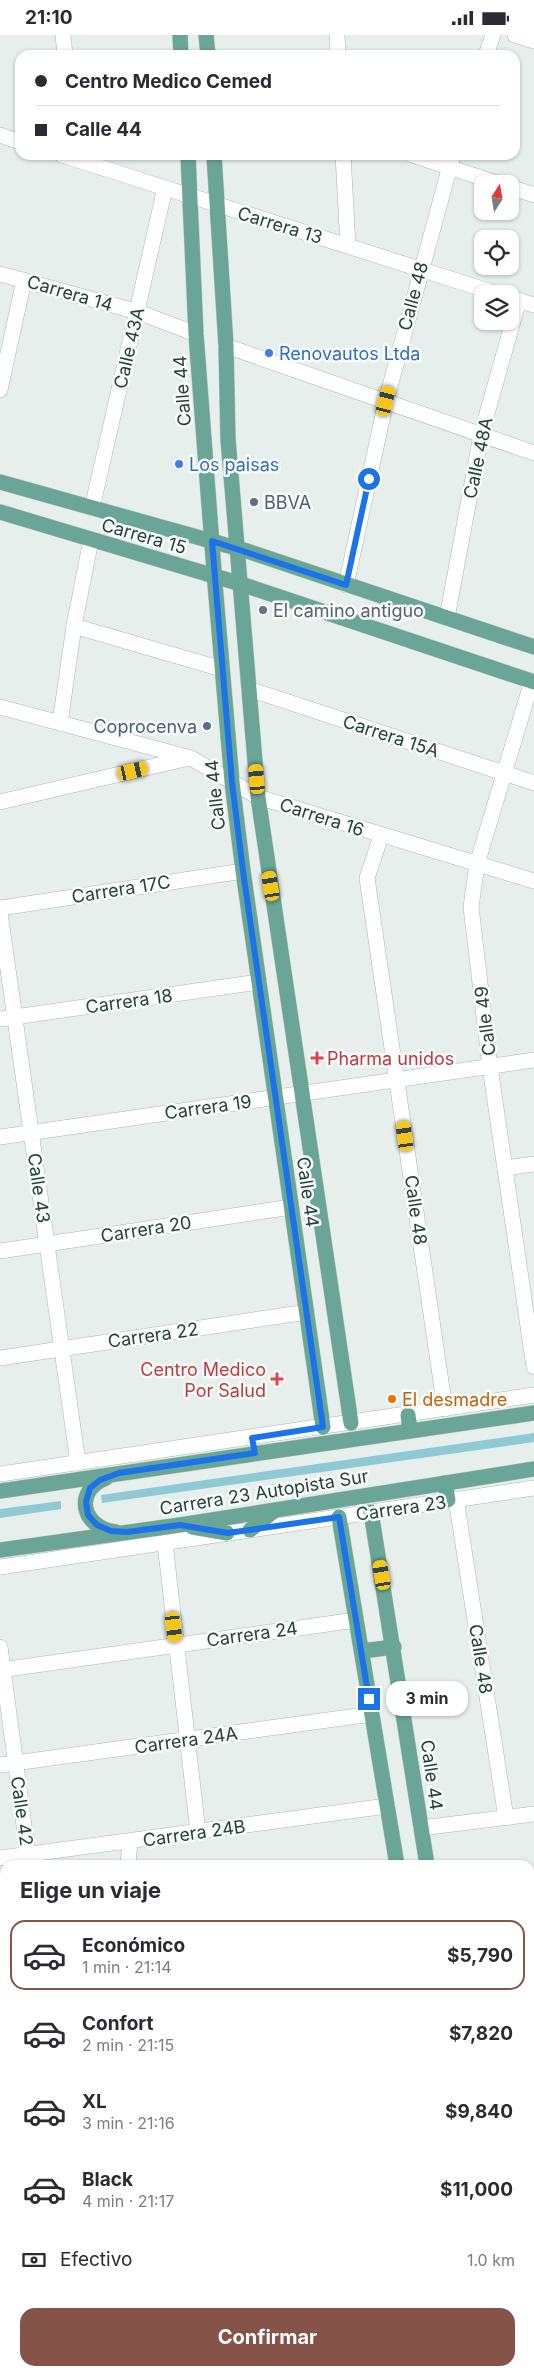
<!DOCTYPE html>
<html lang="es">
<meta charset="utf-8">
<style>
:root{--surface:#fff;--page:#f7f7f7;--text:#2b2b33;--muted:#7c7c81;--line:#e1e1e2;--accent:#855347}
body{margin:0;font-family:Inter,sans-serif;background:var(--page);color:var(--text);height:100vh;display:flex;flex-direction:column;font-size:19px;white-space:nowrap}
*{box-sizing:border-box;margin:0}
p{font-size:16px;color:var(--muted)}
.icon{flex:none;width:28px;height:28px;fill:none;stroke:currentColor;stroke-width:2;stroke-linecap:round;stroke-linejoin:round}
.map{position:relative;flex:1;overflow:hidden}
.side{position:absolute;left:0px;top:1825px;width:535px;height:516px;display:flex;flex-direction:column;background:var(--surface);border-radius:15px 15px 0 0;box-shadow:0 1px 4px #0004}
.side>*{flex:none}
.hud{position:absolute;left:15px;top:15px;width:505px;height:110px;border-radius:15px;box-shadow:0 1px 4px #0004;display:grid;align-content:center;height:110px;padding:0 20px;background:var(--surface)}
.needle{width:32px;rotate:11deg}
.buttons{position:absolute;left:474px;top:140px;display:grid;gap:10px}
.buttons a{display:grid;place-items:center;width:45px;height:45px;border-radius:10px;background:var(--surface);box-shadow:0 1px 4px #0004;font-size:25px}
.end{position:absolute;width:22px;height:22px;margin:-11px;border:6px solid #1a73e8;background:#fff;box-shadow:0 0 0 2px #fff}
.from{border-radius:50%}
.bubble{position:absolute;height:35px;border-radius:15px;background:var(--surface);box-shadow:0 1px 4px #0004;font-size:16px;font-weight:700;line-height:35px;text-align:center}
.car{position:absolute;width:15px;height:30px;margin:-15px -8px;border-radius:6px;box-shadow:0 0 4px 1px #0007;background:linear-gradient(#f5c518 24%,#345 0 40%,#f5c518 0 76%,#345 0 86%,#f5c518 0)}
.hud b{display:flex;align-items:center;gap:18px;height:48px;font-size:19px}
.hud b+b{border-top:1px solid var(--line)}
.hud i{width:12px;height:12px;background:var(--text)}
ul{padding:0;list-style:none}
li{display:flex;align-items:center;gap:15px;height:70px;margin:0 10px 8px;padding:0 10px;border:2px solid transparent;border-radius:15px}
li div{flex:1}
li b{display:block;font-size:19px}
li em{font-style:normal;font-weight:700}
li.current{border-color:var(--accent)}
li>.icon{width:45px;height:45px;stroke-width:1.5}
h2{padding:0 20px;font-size:22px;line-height:60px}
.pay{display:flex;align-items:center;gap:12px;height:55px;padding:0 20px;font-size:19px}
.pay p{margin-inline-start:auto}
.button{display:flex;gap:10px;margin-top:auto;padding:10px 20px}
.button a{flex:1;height:58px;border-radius:15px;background:var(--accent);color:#fff;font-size:20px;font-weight:700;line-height:58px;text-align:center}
.status{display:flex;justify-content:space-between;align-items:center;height:35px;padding:0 25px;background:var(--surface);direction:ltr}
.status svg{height:14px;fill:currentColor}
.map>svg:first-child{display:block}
.green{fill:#bfe0c8}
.water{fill:#8ec9d4}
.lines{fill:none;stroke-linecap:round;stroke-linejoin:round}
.minor-casing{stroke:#a8b8b2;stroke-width:16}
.major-casing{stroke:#c2cac8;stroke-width:16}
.minor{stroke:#fff;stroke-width:15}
.major{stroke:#6aa596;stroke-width:15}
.route{stroke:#1a73e8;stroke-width:6}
.shop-dot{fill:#3f7fe0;stroke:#f7fbf9;stroke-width:2}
.service-dot{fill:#5c6f8a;stroke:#f7fbf9;stroke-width:2}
.worship-dot{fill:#6b7280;stroke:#f7fbf9;stroke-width:2}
.health-dot{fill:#e0444e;stroke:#f7fbf9;stroke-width:2}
.food-dot{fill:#e8710a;stroke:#f7fbf9;stroke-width:2}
.labels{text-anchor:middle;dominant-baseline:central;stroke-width:5;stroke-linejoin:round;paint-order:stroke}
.street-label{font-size:18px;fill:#24423a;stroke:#f7fbf9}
.shop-label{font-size:18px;fill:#366cbe;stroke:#f7fbf9;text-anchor:start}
.service-label{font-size:18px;fill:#4e5e75;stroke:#f7fbf9;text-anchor:start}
.worship-label{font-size:18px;fill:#5b616d;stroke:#f7fbf9;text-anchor:start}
.health-label{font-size:18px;fill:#be3a42;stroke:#f7fbf9;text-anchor:start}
.food-label{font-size:18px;fill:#c56008;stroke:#f7fbf9;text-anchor:start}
</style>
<div class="status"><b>21:10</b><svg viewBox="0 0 49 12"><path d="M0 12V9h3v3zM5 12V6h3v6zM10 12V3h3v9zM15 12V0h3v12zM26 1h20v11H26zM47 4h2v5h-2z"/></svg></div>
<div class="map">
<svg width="534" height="2341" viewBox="0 0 534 2341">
<rect width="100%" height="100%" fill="#e6efeb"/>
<polygon class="green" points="534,2147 534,2238 530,2238 530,2148"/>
<g class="water">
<polygon points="534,1398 534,1407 102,1468 101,1460"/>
<polygon points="61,1466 61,1474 0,1483 0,1474"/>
</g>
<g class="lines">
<defs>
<g id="minor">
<polyline points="63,0 65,20"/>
<polyline points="337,0 338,20"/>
<polyline points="515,0 534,6"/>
<polyline points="486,20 493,0"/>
<polyline points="0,100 20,107"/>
<polyline points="62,120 498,259"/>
<polyline points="343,120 348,211"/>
<polyline points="412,120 500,149"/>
<polyline points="510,152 534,160"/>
<polyline points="0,239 138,277 196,299"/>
<polyline points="510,263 534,270"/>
<polyline points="226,311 534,418"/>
<polyline points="0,355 24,245"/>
<polyline points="92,473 165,153"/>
<polyline points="346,550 386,366 453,120"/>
<polyline points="447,583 481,400 519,265"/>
<polyline points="74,591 222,634"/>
<polyline points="532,646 477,829 471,872 490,1032 534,1332"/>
<polyline points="249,654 534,748"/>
<polyline points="0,672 191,723 258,762 534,846"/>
<polyline points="60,688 74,591 91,505"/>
<polyline points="0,767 189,723"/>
<polyline points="381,801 367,843 445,1374"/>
<polyline points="0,873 243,836"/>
<polyline points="0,878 78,1428"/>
<polyline points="0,984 259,947"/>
<polyline points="0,1102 534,1025"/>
<polyline points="505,1133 534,1129"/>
<polyline points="0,1216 291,1172"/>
<polyline points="0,1323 307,1277"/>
<polyline points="0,1439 534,1360"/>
<polyline points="456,1464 506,1783"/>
<polyline points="165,1508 198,1797"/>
<polyline points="0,1532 534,1453"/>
<polyline points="0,1612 28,1820"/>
<polyline points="0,1635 356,1585"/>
<polyline points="0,1730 372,1679"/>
<polyline points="421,1793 534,1779"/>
<polyline points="0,1823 387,1771"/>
<polyline points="128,1830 130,1806"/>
<polyline points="0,1891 5,1891"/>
<polyline points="530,1895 534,1895"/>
<polyline points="0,1988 5,1987"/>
<polyline points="0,2099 5,2099"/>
<polyline points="0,2210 5,2209"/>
<polyline points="530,2259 534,2259"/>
<polyline points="530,2291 534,2295"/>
<polyline points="76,2336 77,2341"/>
<polyline points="198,2336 204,2341"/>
<polyline points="383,2336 386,2341"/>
<polyline points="506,2336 512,2341"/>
<polyline points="132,2341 136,2336"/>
<polyline points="315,2341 321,2336"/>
</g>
<g id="major">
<polyline points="180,0 181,20"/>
<polyline points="206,0 208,20"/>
<polyline points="188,120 196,299 215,549 232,747 243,836 323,1392"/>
<polyline points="214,120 226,311 228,404 258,762 351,1388"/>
<polyline points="0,447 247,516 534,612"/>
<polyline points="0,477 241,549 534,647"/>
<polyline points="408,1380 410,1395"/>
<path d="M 106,1443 C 73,1456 82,1493 116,1497"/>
<polyline points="445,1448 448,1465"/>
<polyline points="0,1456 534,1378"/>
<polyline points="371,1477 427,1830"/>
<polyline points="339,1482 397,1830"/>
<polyline points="192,1492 227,1498"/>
<polyline points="250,1495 274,1476"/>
<polyline points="0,1515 180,1490 534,1434"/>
<polyline points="362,1616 394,1612"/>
<polyline points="402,2341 406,2336"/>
<polyline points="445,2341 449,2336"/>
</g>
</defs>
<use href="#minor" class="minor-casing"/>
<use href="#major" class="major-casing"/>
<use href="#minor" class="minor"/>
<use href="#major" class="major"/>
</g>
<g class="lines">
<polyline class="route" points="369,444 346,550 212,506 232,747 243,836 323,1392 252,1403 255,1418 119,1438 100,1445 90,1453 86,1467 88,1480 97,1490 111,1496 127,1497 180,1490 228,1498 339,1482 369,1664"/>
</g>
<g class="shop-dot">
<circle cx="269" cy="318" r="5"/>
<circle cx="179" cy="429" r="5"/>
</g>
<g class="service-dot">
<circle cx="254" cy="467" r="5"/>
<circle cx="207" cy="691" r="5"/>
</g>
<circle class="worship-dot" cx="263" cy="575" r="5"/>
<g class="health-dot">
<path d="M314.5 1015.5h5v5h5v5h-5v5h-5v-5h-5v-5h5z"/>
<path d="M274.5 1336.5h5v5h5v5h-5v5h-5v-5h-5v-5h5z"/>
</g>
<circle class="food-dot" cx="392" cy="1364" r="5"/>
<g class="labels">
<g class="street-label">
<text transform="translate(280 190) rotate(17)">Carrera 13</text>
<text transform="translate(70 258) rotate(16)">Carrera 14</text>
<text transform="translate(413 261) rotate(-75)">Calle 48</text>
<text transform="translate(129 313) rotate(-77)">Calle 43A</text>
<text transform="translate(182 356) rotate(-94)">Calle 44</text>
<text transform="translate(478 423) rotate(-78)">Calle 48A</text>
<text transform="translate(144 501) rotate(16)">Carrera 15</text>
<text transform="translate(391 701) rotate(18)">Carrera 15A</text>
<text transform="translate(215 760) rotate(-96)">Calle 44</text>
<text transform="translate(322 782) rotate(18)">Carrera 16</text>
<text transform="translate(121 854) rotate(-9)">Carrera 17C</text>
<text transform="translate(129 966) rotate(-8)">Carrera 18</text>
<text transform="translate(485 986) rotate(-97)">Calle 49</text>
<text transform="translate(208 1072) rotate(-8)">Carrera 19</text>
<text transform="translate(39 1153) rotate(82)">Calle 43</text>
<text transform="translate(308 1157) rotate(82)">Calle 44</text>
<text transform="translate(416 1175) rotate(82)">Calle 48</text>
<text transform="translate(146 1194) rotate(-9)">Carrera 20</text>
<text transform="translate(153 1300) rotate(-8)">Carrera 22</text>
<text transform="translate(264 1457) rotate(-9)">Carrera 23 Autopista Sur</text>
<text transform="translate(401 1473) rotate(-8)">Carrera 23</text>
<text transform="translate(252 1599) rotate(-8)">Carrera 24</text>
<text transform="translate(481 1624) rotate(81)">Calle 48</text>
<text transform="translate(186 1705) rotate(-8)">Carrera 24A</text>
<text transform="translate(432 1740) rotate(82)">Calle 44</text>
<text transform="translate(22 1776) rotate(82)">Calle 42</text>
<text transform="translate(194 1798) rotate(-8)">Carrera 24B</text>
</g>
<g class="shop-label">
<text x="279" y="318">Renovautos Ltda</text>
<text x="189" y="429">Los paisas</text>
</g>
<g class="service-label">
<text x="264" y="467">BBVA</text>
<text x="197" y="691" text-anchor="end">Coprocenva</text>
</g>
<g class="worship-label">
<text x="273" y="575">El camino antiguo</text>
</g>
<g class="health-label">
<text x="327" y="1023">Pharma unidos</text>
<text x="266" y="1334" text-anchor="end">Centro Medico<tspan x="266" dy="21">Por Salud</tspan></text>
</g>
<g class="food-label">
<text x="402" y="1364">El desmadre</text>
</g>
</g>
</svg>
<div class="buttons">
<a><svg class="needle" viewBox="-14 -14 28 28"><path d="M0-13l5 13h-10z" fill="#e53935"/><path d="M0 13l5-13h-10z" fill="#7c7c81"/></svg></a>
<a><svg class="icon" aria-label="locate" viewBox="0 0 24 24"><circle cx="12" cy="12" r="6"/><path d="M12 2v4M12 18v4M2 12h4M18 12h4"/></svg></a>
<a><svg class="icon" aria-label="layers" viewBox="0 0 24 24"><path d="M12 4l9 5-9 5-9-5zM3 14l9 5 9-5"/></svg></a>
</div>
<i class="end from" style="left:369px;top:444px"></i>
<i class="end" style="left:369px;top:1664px"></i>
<div class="bubble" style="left:386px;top:1646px;width:82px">3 min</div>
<i class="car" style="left:386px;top:366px;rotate:14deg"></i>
<i class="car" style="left:133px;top:736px;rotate:77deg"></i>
<i class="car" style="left:257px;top:744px;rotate:355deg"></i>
<i class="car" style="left:271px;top:851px;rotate:351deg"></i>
<i class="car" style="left:405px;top:1101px;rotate:352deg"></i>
<i class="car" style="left:382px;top:1540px;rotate:350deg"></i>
<i class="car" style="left:174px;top:1592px;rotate:173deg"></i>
<div class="hud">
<b><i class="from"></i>Centro Medico Cemed</b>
<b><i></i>Calle 44</b>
</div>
<section class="side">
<h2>Elige un viaje</h2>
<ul>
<li class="current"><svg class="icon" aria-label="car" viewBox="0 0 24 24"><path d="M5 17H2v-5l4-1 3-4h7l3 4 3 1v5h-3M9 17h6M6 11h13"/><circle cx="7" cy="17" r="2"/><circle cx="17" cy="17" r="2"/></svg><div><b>Económico</b><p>1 min · 21:14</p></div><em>$5,790</em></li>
<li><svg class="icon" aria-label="car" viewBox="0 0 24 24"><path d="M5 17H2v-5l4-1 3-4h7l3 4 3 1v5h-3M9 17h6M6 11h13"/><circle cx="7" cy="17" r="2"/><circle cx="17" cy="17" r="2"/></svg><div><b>Confort</b><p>2 min · 21:15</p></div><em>$7,820</em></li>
<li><svg class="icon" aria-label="car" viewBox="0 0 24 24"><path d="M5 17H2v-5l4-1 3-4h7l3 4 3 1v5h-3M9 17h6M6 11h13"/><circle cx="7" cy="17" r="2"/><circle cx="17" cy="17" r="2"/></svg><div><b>XL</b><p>3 min · 21:16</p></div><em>$9,840</em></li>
<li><svg class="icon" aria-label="car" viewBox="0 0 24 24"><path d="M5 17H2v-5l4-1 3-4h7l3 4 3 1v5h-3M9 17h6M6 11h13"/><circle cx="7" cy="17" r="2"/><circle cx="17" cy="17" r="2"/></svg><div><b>Black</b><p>4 min · 21:17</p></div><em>$11,000</em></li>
</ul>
<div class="pay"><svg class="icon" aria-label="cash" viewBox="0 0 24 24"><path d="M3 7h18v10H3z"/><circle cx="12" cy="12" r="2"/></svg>Efectivo<p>1.0 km</p></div>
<div class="button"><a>Confirmar</a></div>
</section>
</div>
